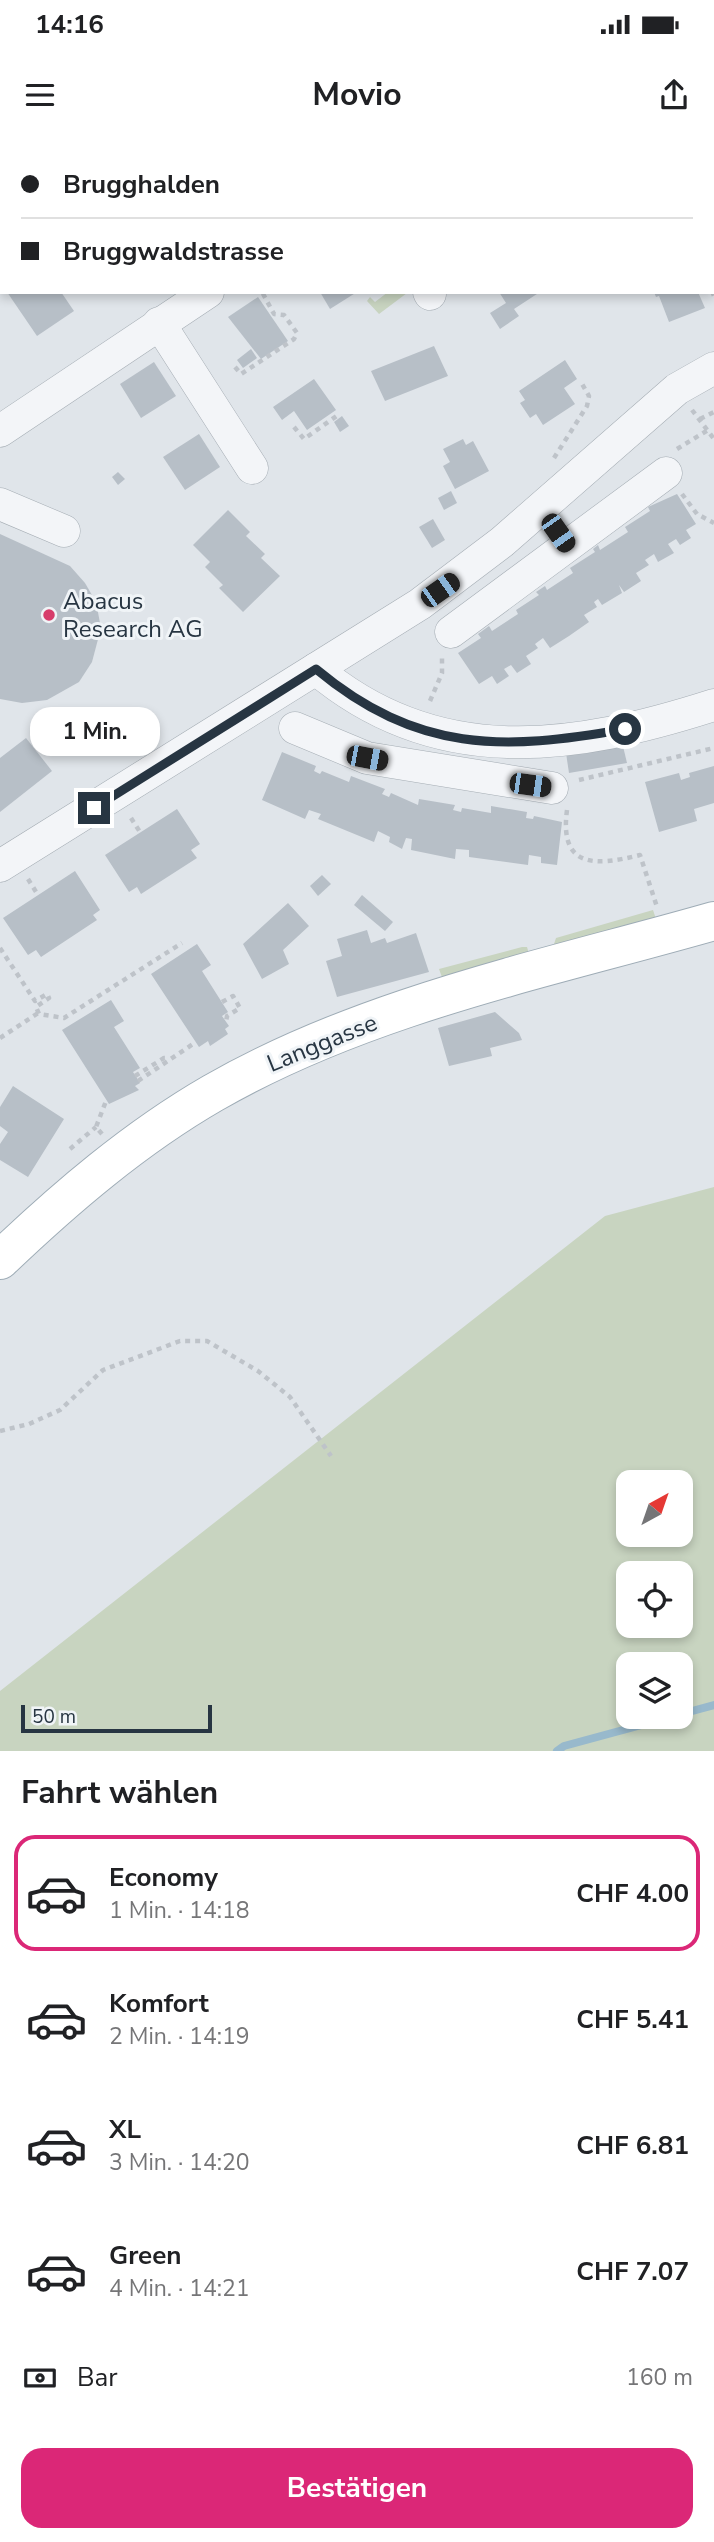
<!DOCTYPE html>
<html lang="de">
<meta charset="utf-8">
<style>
:root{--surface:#fff;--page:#f6f6f6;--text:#202124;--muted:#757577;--line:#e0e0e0;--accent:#db2777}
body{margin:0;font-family:"Nunito Sans",sans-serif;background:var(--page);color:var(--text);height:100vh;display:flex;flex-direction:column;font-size:26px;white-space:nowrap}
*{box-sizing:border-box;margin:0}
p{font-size:23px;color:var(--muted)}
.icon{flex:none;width:38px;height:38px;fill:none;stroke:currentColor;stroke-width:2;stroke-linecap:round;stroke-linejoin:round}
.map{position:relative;height:1611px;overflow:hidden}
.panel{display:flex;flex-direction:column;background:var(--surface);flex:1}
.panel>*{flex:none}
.guide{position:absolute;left:0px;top:0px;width:714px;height:154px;box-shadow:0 4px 10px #0003;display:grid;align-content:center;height:154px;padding:0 21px;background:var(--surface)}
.needle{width:46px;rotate:40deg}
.buttons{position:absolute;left:616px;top:1330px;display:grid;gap:14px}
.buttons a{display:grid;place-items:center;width:77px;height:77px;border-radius:14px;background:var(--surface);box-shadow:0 4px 10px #0003;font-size:35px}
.scale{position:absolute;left:21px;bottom:18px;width:191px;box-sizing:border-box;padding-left:7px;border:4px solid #273542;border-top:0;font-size:19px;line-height:24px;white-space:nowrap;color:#273542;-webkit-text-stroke:5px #f0f4f7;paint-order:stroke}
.end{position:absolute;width:32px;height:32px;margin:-16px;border:9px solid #273542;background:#fff;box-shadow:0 0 0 4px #fff}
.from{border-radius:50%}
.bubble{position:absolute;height:49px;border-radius:21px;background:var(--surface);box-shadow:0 4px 10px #0003;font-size:23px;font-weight:700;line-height:49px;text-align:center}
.car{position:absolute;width:21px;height:42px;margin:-21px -10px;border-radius:9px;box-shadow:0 0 5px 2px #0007;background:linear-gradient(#222 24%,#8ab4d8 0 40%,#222 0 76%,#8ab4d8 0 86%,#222 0)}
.guide b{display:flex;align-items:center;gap:24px;height:66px;font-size:26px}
.guide b+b{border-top:2px solid var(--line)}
.guide i{width:18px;height:18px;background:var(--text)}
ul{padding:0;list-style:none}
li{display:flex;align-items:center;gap:21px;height:116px;margin:0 14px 10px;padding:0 7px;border:4px solid transparent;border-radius:21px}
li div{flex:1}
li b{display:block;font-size:26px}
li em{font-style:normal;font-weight:700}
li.current{border-color:var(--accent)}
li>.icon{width:63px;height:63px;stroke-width:1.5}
h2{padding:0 21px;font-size:32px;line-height:84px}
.pay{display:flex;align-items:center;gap:18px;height:77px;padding:0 21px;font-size:26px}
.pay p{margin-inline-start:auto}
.action{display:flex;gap:14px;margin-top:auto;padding:14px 21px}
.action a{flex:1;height:80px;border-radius:21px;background:var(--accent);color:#fff;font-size:28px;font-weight:700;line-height:80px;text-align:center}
.status{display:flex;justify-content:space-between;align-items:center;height:49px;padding:0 35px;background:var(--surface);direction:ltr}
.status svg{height:19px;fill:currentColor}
header{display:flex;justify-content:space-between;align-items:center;height:91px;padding:0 21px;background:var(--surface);font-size:32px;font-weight:700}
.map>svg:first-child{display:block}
.green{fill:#c8d4c0;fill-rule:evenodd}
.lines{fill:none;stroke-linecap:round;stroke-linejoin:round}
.stream{stroke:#98b9cc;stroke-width:8}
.building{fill:#b7bfc7}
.minor-casing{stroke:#a5adb4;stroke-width:33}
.major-casing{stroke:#9eacb6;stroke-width:40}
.path{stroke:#bec3c9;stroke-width:4.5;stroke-dasharray:5 5;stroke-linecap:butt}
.minor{stroke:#f3f5f8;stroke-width:32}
.major{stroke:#fff;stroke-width:38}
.route{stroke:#273542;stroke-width:9}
.poi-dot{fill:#d73d6b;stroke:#f0f4f7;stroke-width:2.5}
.labels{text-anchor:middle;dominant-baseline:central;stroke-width:6;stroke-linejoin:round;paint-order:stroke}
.poi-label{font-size:24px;fill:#273542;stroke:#f0f4f7;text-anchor:start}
.street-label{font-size:24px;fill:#273542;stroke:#f0f4f7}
</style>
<div class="status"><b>14:16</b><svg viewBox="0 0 49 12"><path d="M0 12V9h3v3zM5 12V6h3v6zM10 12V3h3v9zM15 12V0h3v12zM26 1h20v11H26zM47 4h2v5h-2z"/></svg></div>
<header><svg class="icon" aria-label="menu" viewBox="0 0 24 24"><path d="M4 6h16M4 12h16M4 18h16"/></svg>Movio<svg class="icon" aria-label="share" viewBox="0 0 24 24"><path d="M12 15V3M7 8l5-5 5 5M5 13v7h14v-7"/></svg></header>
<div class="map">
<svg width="714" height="1611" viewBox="0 0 714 1611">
<rect width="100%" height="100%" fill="#e0e5ea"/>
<g class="green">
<polygon points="388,152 407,153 379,174 367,161 370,157 375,162"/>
<polygon points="653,770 656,779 556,806 554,804 556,798"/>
<polygon points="522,807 527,807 529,814 443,840 439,829"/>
<path d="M 714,1047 L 714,1611 L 0,1611 L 0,1551 L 605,1076 ZM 681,1342 L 681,1395 L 628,1395 L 628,1342 ZM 628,1433 L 681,1433 L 681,1486 L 628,1486 ZM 628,1524 L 681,1524 L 681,1577 L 628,1577 Z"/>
</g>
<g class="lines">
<g class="stream">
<polyline points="681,1574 714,1565"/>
<polyline points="557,1611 564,1606 671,1577"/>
</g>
</g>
<g class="building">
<polygon points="7,152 61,152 74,171 37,196"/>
<polygon points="320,152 357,152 330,169"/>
<polygon points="499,152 540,152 514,169 519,176 500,189 490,173 506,163"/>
<polygon points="654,152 698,152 705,168 669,182 659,156 656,157"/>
<polygon points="258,157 288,201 261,219 228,177"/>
<polygon points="434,206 448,236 385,261 371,231"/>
<polygon points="251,209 257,218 243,228 237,220"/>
<polygon points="565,220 577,239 564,248 575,264 543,285 536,274 530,278 520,263 525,260 519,251"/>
<polygon points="154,222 176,256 141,278 120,244"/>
<polygon points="314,239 336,270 307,290 294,271 282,280 273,267"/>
<polygon points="342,276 349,286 340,292 334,282"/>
<polygon points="199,294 220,327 185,350 163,317"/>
<polygon points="463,299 466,305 473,301 489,331 455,349 443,326 450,322 443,309"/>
<polygon points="118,332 125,339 118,345 112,337"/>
<polygon points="451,351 457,363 444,370 438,358"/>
<polygon points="677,354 696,384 686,390 691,398 680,405 676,399 668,404 674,413 658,422 654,414 645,420 649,425 636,433 641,441 624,452 619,445 622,453 602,465 598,459 594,462 597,467 584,475 589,482 569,496 550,508 543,498 535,504 538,508 526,516 531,524 517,533 511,525 504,529 509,536 497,544 492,536 479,544 458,513 481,498 478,494 489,486 492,491 518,474 516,470 539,455 536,452 545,446 547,450 573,433 570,428 595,412 593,409 598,405 600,410 628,392 625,387 650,371 648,367"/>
<polygon points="228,370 250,392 246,396 265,414 261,418 280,436 243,472 219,448 223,445 205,427 210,422 193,405"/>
<polygon points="433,379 445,400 432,408 419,387"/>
<polygon points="0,394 70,426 85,443 96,462 101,488 92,522 79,542 47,560 22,563 0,559"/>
<polygon points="26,598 52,631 0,672 0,618"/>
<polygon points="622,602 627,623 569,633 566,613"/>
<polygon points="282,612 316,626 314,631 320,634 322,631 349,642 351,636 385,649 382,654 389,657 391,653 418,665 419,659 455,665 453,670 461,672 462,668 491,673 491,666 527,672 526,678 533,679 534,676 562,682 557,725 541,723 541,717 529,715 528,725 469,717 469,710 456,709 455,719 411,710 412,699 406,698 402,709 389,702 390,697 378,691 374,702 318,679 321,674 309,670 305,679 262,660"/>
<polygon points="714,626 714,663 694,669 697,681 659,692 645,642 679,633 681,640 690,637 689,633"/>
<polygon points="177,669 200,704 191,710 197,718 141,754 137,747 129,752 105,715"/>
<polygon points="75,731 100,770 93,775 97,780 41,817 36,810 28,815 3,778"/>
<polygon points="322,735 331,744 318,756 310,746"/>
<polygon points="362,755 393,782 385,791 354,765"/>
<polygon points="288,763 309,786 283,810 289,824 262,839 243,804"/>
<polygon points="367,790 371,803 385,798 387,803 416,793 429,832 337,857 326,821 342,816 337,799"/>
<polygon points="197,804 211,825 202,831 228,872 222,876 229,886 225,889 228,894 210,906 208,901 199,907 151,834"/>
<polygon points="111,860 124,881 114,887 140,928 133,932 140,943 135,946 139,950 109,964 62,890"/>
<polygon points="495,872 519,893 522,900 490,908 492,916 449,926 438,888"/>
<polygon points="13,946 64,979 28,1037 0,1020 0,1004 8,992 0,986 0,967"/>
</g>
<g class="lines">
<defs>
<g id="minor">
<polyline points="425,2 427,0"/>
<polyline points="429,152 430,154"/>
<polyline points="159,183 252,328"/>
<polyline points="0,291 208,152"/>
<polyline points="0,364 64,391"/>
<polyline points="451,492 666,333"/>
<path d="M 316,529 C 437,631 574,610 714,565"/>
<polyline points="295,588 367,618 552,648"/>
<polyline points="0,726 420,464 502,402 677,249 714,228"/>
</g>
<path id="major" d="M 0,1120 C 65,1058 135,998 213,953 C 366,865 546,829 714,781"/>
</defs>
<use href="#minor" class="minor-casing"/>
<use href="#major" class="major-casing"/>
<g class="path">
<polyline points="215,0 216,2"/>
<polyline points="209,1 210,0"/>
<polyline points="712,151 714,156"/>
<polyline points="235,227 241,234 294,199 297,193 284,175 274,174 262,152"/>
<polyline points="692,270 714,299"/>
<polyline points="700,279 714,272"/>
<polyline points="294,287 304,299 338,275"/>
<polyline points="677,309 708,290"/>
<polyline points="554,318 587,266 589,256 581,242"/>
<polyline points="682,354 697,374 714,383"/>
<polyline points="430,561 442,533 442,516"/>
<polyline points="579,640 714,608"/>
<path d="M 567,670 C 559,729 596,726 640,715 L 657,767"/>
<polyline points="131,678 140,692"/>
<polyline points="28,739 38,755"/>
<polyline points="0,808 35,861 47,854 49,858 36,867 39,874 64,878 182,803"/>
<polyline points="222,862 233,856 240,868 227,876 226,882"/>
<polyline points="0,898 38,873"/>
<polyline points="135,936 164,918 169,918"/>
<polyline points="138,941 196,902"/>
<polyline points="102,994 96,987 106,961"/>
<polyline points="70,1009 96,987"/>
<polyline points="0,1291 29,1284 60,1270 103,1230 180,1201 207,1201 258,1231 290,1257 331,1316"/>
</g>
<use href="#minor" class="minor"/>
<use href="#major" class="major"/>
</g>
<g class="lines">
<path class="route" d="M 94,668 L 316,529 C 417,613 503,611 625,589"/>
</g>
<circle class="poi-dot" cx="49" cy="475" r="7"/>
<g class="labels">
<g class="poi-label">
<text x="63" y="461">Abacus<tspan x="63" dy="28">Research AG</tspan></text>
</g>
<g class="street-label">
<text transform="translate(322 903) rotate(-22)">Langgasse</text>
</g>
</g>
</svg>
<div class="buttons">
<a><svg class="needle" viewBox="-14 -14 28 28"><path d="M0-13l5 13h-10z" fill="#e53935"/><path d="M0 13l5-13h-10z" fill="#757577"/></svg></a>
<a><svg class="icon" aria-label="locate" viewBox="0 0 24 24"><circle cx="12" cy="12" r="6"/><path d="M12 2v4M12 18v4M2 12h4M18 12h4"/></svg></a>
<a><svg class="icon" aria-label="layers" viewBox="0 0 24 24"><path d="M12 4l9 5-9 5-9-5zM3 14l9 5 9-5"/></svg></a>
</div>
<div class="scale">50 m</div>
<i class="end from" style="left:625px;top:589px"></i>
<i class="end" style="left:94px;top:668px"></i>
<div class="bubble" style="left:30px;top:567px;width:130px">1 Min.</div>
<i class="car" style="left:558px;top:393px;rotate:145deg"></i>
<i class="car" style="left:440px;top:450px;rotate:55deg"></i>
<i class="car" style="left:367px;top:618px;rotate:101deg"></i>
<i class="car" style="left:530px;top:645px;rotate:98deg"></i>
<div class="guide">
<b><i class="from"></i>Brugghalden</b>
<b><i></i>Bruggwaldstrasse</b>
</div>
</div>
<section class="panel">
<h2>Fahrt wählen</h2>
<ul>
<li class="current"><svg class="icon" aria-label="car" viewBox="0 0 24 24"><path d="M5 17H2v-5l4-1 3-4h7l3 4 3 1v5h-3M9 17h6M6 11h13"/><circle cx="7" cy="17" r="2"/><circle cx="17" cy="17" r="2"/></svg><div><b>Economy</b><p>1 Min. · 14:18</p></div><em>CHF 4.00</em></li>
<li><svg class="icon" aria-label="car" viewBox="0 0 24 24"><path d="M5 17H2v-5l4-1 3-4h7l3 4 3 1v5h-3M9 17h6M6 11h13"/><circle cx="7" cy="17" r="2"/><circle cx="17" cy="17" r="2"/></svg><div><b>Komfort</b><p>2 Min. · 14:19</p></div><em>CHF 5.41</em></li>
<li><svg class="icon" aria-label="car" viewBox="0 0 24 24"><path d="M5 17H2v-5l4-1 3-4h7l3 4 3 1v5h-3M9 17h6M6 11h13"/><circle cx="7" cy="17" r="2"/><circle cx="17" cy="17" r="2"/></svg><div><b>XL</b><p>3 Min. · 14:20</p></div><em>CHF 6.81</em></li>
<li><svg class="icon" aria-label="car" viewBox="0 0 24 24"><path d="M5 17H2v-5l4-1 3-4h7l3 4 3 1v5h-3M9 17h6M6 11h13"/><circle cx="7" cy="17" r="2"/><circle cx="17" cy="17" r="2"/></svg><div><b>Green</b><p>4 Min. · 14:21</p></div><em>CHF 7.07</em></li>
</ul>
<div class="pay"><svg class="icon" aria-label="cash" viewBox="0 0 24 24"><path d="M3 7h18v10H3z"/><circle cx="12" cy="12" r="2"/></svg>Bar<p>160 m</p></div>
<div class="action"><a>Bestätigen</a></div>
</section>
